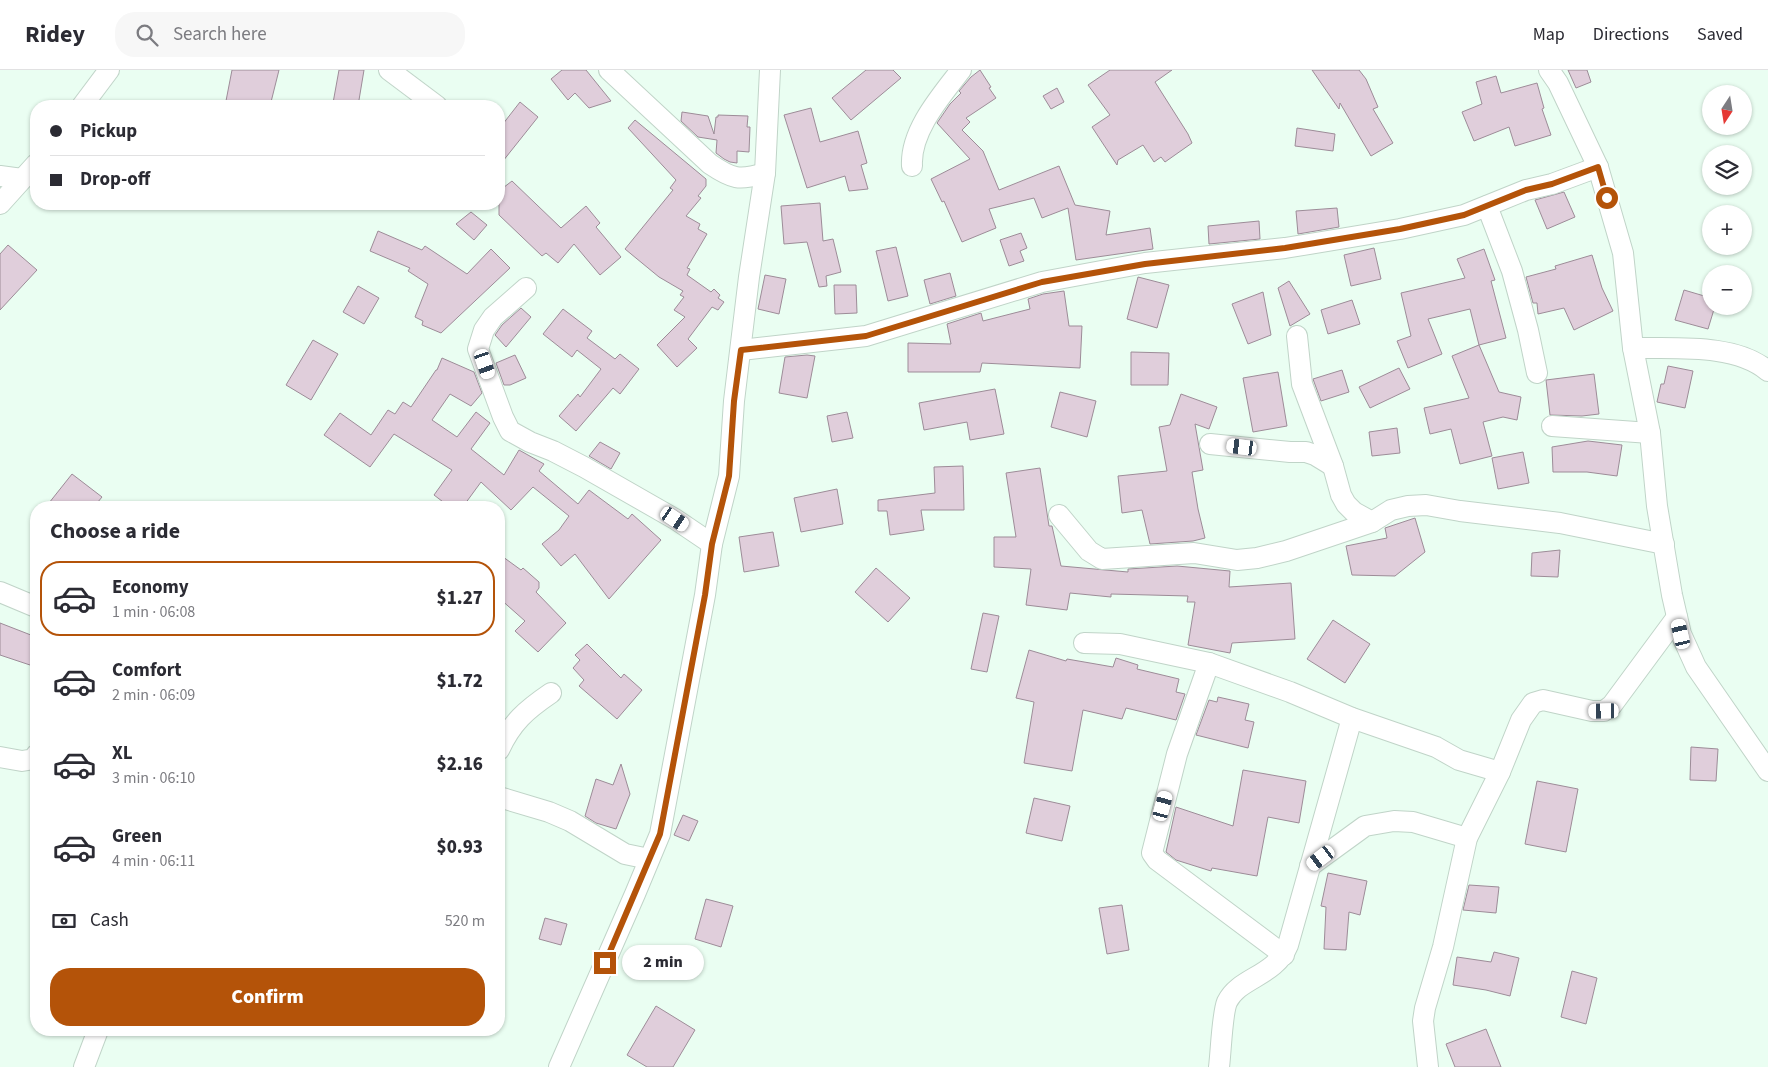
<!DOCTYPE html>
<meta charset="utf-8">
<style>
:root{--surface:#fff;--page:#f7f7f7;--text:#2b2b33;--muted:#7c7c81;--line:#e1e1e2;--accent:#b45309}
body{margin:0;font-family:"Source Sans 3",sans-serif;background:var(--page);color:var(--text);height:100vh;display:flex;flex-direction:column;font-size:19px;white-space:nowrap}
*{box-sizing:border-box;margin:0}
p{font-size:16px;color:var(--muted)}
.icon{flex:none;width:28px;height:28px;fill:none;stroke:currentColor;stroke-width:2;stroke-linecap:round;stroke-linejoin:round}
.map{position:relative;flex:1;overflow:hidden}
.side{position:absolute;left:30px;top:431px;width:475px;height:535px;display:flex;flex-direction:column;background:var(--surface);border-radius:20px;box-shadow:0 1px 4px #0004}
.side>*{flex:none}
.hud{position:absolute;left:30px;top:30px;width:475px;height:110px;border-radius:20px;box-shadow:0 1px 4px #0004;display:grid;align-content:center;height:110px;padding:0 20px;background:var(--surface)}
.needle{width:32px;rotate:192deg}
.buttons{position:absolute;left:1702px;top:15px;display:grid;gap:10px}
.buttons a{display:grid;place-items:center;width:50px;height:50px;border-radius:50%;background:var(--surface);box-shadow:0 1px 4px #0004;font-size:25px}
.end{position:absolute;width:22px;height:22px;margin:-11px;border:6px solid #b45309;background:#fff;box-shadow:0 0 0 2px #fff}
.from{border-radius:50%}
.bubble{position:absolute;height:35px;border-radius:18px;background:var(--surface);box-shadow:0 1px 4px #0004;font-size:16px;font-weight:800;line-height:35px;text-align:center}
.car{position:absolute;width:15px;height:30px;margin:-15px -8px;border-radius:6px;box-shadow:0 0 4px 1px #0007;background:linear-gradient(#fff 24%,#345 0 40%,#fff 0 76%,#345 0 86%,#fff 0)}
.hud b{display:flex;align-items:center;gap:18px;height:48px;font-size:19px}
.hud b+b{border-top:1px solid var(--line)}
.hud i{width:12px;height:12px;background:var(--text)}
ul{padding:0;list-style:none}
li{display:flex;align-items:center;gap:15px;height:75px;margin:0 10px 8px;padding:0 10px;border:2px solid transparent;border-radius:20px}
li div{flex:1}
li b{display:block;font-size:19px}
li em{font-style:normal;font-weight:800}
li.current{border-color:var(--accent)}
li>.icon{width:45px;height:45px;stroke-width:1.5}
h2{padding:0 20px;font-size:22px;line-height:60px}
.pay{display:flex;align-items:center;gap:12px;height:55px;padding:0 20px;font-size:19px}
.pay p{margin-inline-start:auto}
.action{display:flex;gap:10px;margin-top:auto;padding:10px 20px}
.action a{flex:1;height:58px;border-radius:20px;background:var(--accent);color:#fff;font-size:20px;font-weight:800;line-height:58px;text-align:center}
header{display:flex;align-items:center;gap:30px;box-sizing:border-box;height:70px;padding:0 25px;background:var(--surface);border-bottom:1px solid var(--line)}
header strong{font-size:24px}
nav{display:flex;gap:28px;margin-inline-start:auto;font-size:18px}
.search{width:350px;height:45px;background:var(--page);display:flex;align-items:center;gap:12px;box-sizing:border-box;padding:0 18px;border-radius:20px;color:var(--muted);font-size:19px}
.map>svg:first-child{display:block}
.building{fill:#e0cedb;stroke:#9d8c98}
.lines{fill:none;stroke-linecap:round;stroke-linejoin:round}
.minor-casing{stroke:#c0d4c8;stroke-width:22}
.minor{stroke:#fff;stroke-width:20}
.route{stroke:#b45309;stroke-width:6}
</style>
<header>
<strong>Ridey</strong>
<div class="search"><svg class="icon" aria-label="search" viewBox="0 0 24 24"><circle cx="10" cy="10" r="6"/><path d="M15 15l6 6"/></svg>Search here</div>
<nav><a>Map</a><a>Directions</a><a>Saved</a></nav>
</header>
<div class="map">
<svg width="1768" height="997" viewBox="0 0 1768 997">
<rect width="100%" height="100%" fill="#eafef2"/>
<g class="building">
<polygon points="232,0 279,0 270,36 225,36"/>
<polygon points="339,0 364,0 358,36 333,33"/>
<polygon points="562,0 586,0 611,31 589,38 575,23 568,30 551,9"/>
<polygon points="866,0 893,0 901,8 851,50 832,28"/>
<polygon points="980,0 991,17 989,18 996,28 966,48 970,52 962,60 983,81 999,120 1059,96 1075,135 1110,141 1106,165 1150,158 1153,179 1076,190 1068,138 1042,148 1034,128 989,139 996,158 962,172 944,131 942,132 931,109 970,89 937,53 950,34 961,23 959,21 971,7"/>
<polygon points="1110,0 1172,0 1155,12 1188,64 1192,73 1165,92 1161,87 1154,92 1143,75 1118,90 1117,95 1092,57 1110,45 1088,15"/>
<polygon points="1312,0 1359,0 1366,9 1378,37 1373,39 1393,73 1371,86 1340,33 1339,39"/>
<polygon points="1568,0 1587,0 1591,12 1576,18"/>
<polygon points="1496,6 1501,23 1537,13 1544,38 1542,39 1551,65 1515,76 1509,57 1474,71 1462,42 1482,34 1476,12"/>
<polygon points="1057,18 1064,32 1051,39 1043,26"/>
<polygon points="520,32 538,47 499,96 499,59"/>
<polygon points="811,38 820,72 858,61 867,93 861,95 868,119 849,121 845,106 807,118 784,45"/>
<polygon points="682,42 708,46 714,64 716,47 718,47 718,45 748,46 747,57 750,57 749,82 737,81 737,93 730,92 724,89 716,83 717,70 698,67 681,51"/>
<polygon points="635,50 706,109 706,116 698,126 701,128 686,146 700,154 698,159 707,164 687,198 690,199 687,205 711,222 714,219 720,225 718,228 724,232 718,240 712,237 688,269 697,278 677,297 657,275 685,247 674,240 684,227 680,225 683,221 659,207 625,179 673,120 670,118 676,110 628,58"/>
<polygon points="1297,58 1335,64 1333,81 1295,76"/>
<polygon points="512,111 561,158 586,136 600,153 596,157 621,187 600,205 574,174 558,193 546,183 542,186 499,145 499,121"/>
<polygon points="1564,122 1575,147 1547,159 1535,130"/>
<polygon points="820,133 823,171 833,169 841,202 826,206 827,216 819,217 807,172 784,174 781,136"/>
<polygon points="1337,138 1339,157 1298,164 1296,141"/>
<polygon points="471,142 487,155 474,170 456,154"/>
<polygon points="1259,151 1260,169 1209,174 1208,156"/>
<polygon points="378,161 422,180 425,176 467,204 491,179 510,198 441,263 422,255 423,251 415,247 428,214 408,201 410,198 370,181"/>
<polygon points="1021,163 1027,178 1020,181 1024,191 1009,196 1000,170"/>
<polygon points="8,175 37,200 0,240 0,184"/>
<polygon points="896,177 908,226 888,231 876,181"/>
<polygon points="1374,178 1381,209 1351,216 1344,185"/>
<polygon points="1484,179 1495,210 1491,211 1506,268 1479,275 1470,239 1428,249 1442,284 1408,298 1397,271 1411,266 1401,223 1465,208 1457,189"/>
<polygon points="1592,185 1602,218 1613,241 1574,260 1564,238 1538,244 1537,233 1533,233 1526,207 1556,199 1555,196"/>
<polygon points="950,203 956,226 930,234 924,210"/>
<polygon points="765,205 786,209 779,244 758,239"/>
<polygon points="1138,207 1169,215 1157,258 1127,249"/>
<polygon points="1289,211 1310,244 1290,256 1278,218"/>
<polygon points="834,215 856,215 857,243 835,244"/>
<polygon points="358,216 379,228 364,254 343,242"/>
<polygon points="1684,220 1711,228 1711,236 1715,236 1708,259 1675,250"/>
<polygon points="1064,221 1069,256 1082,256 1080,298 982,293 980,302 908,302 908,273 951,274 947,254 981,243 983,251 1030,239 1028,229 1043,224"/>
<polygon points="1263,222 1271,265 1248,274 1232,234"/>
<polygon points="1352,230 1360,254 1328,264 1321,240"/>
<polygon points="521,238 531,247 506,277 495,265 502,255"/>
<polygon points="563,239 592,261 587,268 615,289 620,284 639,299 620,324 613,318 576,361 559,346 578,324 580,327 601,299 577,280 572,287 543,264"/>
<polygon points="313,270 338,284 311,330 286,315"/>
<polygon points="1479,275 1499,322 1521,327 1517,350 1503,347 1483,352 1492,386 1460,394 1451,359 1430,364 1424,338 1469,328 1452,286"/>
<polygon points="1131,282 1169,283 1168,315 1131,315"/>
<polygon points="515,285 526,308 510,315 504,315 496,293"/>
<polygon points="807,285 815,286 807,328 779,323 785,287"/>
<polygon points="442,288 474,302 482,323 471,336 450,324 432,350 457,367 476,342 490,353 471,379 504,405 519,380 544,394 539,401 578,434 589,420 628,449 632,444 661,470 609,529 575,484 561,496 542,474 559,460 569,446 533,417 511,440 481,412 462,438 451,438 434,425 452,400 394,364 370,397 324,365 340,343 371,365 388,340 395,344 403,332 411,337 436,300 437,300"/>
<polygon points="1668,296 1693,301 1685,338 1657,332 1661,314 1664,314"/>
<polygon points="1399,298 1410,319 1370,338 1359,317"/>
<polygon points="1342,300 1349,322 1321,331 1313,309"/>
<polygon points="1278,302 1287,356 1253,362 1243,308"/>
<polygon points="1594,304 1599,344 1582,346 1550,345 1546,310"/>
<polygon points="995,319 1004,364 970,370 967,352 924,360 919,333"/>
<polygon points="1060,322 1096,331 1087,367 1051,357"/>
<polygon points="1181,324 1217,337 1209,359 1195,354 1203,400 1192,402 1198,439 1205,468 1193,471 1150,474 1142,440 1122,443 1118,406 1167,401 1159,357 1170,355"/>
<polygon points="847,342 853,368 832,372 827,346"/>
<polygon points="1397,358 1400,383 1372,386 1369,362"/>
<polygon points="1588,371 1622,375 1617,406 1587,402 1553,402 1552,377"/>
<polygon points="600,372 620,383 611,399 589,386"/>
<polygon points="1523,382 1529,413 1498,419 1492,388"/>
<polygon points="963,396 964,440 921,440 924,460 890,465 887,441 878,441 878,430 935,423 934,397"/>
<polygon points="1040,398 1049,456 1052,456 1061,496 1128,502 1128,499 1177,496 1230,501 1229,517 1291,513 1295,569 1232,573 1230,583 1188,575 1195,532 1187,532 1188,526 1111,524 1111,527 1070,523 1067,540 1026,535 1031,499 994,497 994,467 1016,467 1006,403"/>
<polygon points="72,404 102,427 93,438 45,438"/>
<polygon points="837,419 843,454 801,462 794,428"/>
<polygon points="1415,448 1425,482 1395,506 1352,505 1346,476 1387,468 1385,458"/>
<polygon points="773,462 779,496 744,502 739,467"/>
<polygon points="1560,480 1558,507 1531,506 1532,483"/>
<polygon points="499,484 521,500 523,498 539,512 539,518 536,522 566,553 538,582 515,561 525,551 499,528"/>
<polygon points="876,498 910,528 888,552 855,522"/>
<polygon points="983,543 999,546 987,602 971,599"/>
<polygon points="1333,550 1370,574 1345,613 1307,589"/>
<polygon points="0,553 36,567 36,597 0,585"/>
<polygon points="587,574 621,608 624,604 642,620 617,649 579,616 584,610 573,598 580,590 575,585"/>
<polygon points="1029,580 1066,591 1067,589 1113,597 1116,588 1138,595 1137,599 1179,609 1176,622 1185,624 1176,650 1126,638 1122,649 1083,640 1072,701 1024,693 1034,632 1016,628"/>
<polygon points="1218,627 1249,634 1245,650 1254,652 1248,678 1196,665 1209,630 1217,632"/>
<polygon points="1691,677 1718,679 1716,711 1690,710"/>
<polygon points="621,694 630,724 616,759 596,753 585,746 596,709 613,715"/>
<polygon points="1243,700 1306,711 1299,753 1268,747 1257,806 1212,798 1211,801 1176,790 1166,782 1176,737 1233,756"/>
<polygon points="1537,711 1578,719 1566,782 1525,774"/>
<polygon points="1034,728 1070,736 1062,771 1026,763"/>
<polygon points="683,745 698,751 689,771 674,765"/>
<polygon points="1328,803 1367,811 1360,845 1349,842 1346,880 1324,879 1326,837 1321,836"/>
<polygon points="1469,815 1499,817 1496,843 1463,840"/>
<polygon points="706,829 733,836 721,877 695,869"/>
<polygon points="1122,835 1129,880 1107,884 1099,838"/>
<polygon points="545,848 567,854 561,875 539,869"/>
<polygon points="1494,882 1519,888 1510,926 1486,920 1453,915 1457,887 1491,892"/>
<polygon points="1572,901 1597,908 1586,954 1561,947"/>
<polygon points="656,936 695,960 673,997 647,997 627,985"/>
<polygon points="1486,959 1501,997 1455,997 1446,974"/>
</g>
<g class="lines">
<defs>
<g id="minor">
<polyline points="389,0 437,36"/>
<path d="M 609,0 L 710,94 C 732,109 739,111 765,103"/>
<polyline points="1549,0 1558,13 1598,97 1623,183 1633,278 1650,363 1657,436 1672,525 1681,564 1696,597 1768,701"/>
<polyline points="82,36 109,0"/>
<path d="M 912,96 C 910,61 941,26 961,0"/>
<polyline points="0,106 22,109"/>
<polyline points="0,134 36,94"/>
<polyline points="1487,136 1512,201 1528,260 1537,303"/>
<polyline points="526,218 493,247 484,260 478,279 503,347 510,361 530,372 553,381 584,397 675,449 712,474"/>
<polyline points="1297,266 1302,314 1333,396 1341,425 1346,434 1354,442 1372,452"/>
<path d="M 1633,278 C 1675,279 1735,273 1768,301"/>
<polyline points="741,280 866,266 1042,212 1145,193 1285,178 1400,159 1464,145 1526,120 1552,114 1598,97"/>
<polyline points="1552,356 1650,363"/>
<polyline points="1210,374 1290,382 1306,382 1315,385 1333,396"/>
<polyline points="1059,445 1089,481 1102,489 1194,483 1237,490 1257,488 1286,481 1372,452 1391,440 1408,436 1426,435 1460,441 1560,453 1664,474"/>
<polyline points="0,522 36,537"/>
<polyline points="1084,573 1120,574 1209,593 1290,622 1352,648 1436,677 1459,690 1500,702"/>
<polyline points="1209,593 1177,684 1152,783 1157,790 1284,885"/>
<path d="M 499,680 C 512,652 526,640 551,623"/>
<polyline points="0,687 22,691 34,689 36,685"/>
<polyline points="499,727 549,742 570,751 625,784 649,789"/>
<polyline points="1310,796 1365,756 1394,751 1413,752 1467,768"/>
<polyline points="84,997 98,960"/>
<polyline points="559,997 635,824 660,764 705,525 712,474 729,406 734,331 749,207 765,103 770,0"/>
<path d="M 1219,997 C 1221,982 1222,944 1227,932 C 1239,907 1275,907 1288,875 L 1352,648"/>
<polyline points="1428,997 1423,951 1425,938 1443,877 1467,768 1500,702 1521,650 1533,633 1543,630 1592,641 1604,641 1612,635 1677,547"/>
</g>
</defs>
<use href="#minor" class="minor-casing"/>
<use href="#minor" class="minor"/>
</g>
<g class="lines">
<polyline class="route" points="605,893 660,764 705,525 712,474 729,406 734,331 741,280 866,266 1042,212 1145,194 1285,178 1400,159 1464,145 1526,120 1552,114 1598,97 1607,128"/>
</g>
</svg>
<div class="buttons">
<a><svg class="needle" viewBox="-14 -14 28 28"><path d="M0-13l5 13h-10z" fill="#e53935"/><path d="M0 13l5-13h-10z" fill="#7c7c81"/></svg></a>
<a><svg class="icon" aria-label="layers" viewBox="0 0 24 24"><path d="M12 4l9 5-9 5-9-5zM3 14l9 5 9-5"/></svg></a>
<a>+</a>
<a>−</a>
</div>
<i class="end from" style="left:1607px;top:128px"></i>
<i class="end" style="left:605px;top:893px"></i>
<div class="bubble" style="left:622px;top:875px;width:82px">2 min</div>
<i class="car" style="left:485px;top:294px;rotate:161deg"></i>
<i class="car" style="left:1242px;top:377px;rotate:277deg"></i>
<i class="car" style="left:675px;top:449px;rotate:124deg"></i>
<i class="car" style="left:1681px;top:564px;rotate:347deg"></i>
<i class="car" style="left:1604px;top:641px;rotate:269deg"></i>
<i class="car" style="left:1163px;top:736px;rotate:15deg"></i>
<i class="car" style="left:1321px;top:788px;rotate:233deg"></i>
<div class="hud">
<b><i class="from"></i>Pickup</b>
<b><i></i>Drop-off</b>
</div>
<section class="side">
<h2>Choose a ride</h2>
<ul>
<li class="current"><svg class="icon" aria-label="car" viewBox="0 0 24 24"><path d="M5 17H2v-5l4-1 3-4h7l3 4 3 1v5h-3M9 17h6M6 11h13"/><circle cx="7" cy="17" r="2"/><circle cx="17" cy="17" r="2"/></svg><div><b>Economy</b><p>1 min · 06:08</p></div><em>$1.27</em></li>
<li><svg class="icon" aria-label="car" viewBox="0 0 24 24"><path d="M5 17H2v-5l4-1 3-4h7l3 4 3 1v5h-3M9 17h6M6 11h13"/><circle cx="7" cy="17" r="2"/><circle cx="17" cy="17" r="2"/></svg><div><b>Comfort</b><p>2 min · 06:09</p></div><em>$1.72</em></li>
<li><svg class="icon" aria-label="car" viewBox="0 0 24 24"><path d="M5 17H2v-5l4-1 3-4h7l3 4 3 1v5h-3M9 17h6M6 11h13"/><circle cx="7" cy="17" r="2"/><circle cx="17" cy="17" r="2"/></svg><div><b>XL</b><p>3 min · 06:10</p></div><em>$2.16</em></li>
<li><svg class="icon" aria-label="car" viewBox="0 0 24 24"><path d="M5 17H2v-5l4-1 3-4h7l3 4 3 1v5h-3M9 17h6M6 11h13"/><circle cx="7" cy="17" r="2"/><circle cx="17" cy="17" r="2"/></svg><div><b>Green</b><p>4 min · 06:11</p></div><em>$0.93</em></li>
</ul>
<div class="pay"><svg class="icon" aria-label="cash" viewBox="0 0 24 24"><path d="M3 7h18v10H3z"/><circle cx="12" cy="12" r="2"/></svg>Cash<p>520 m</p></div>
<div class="action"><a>Confirm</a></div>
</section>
</div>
